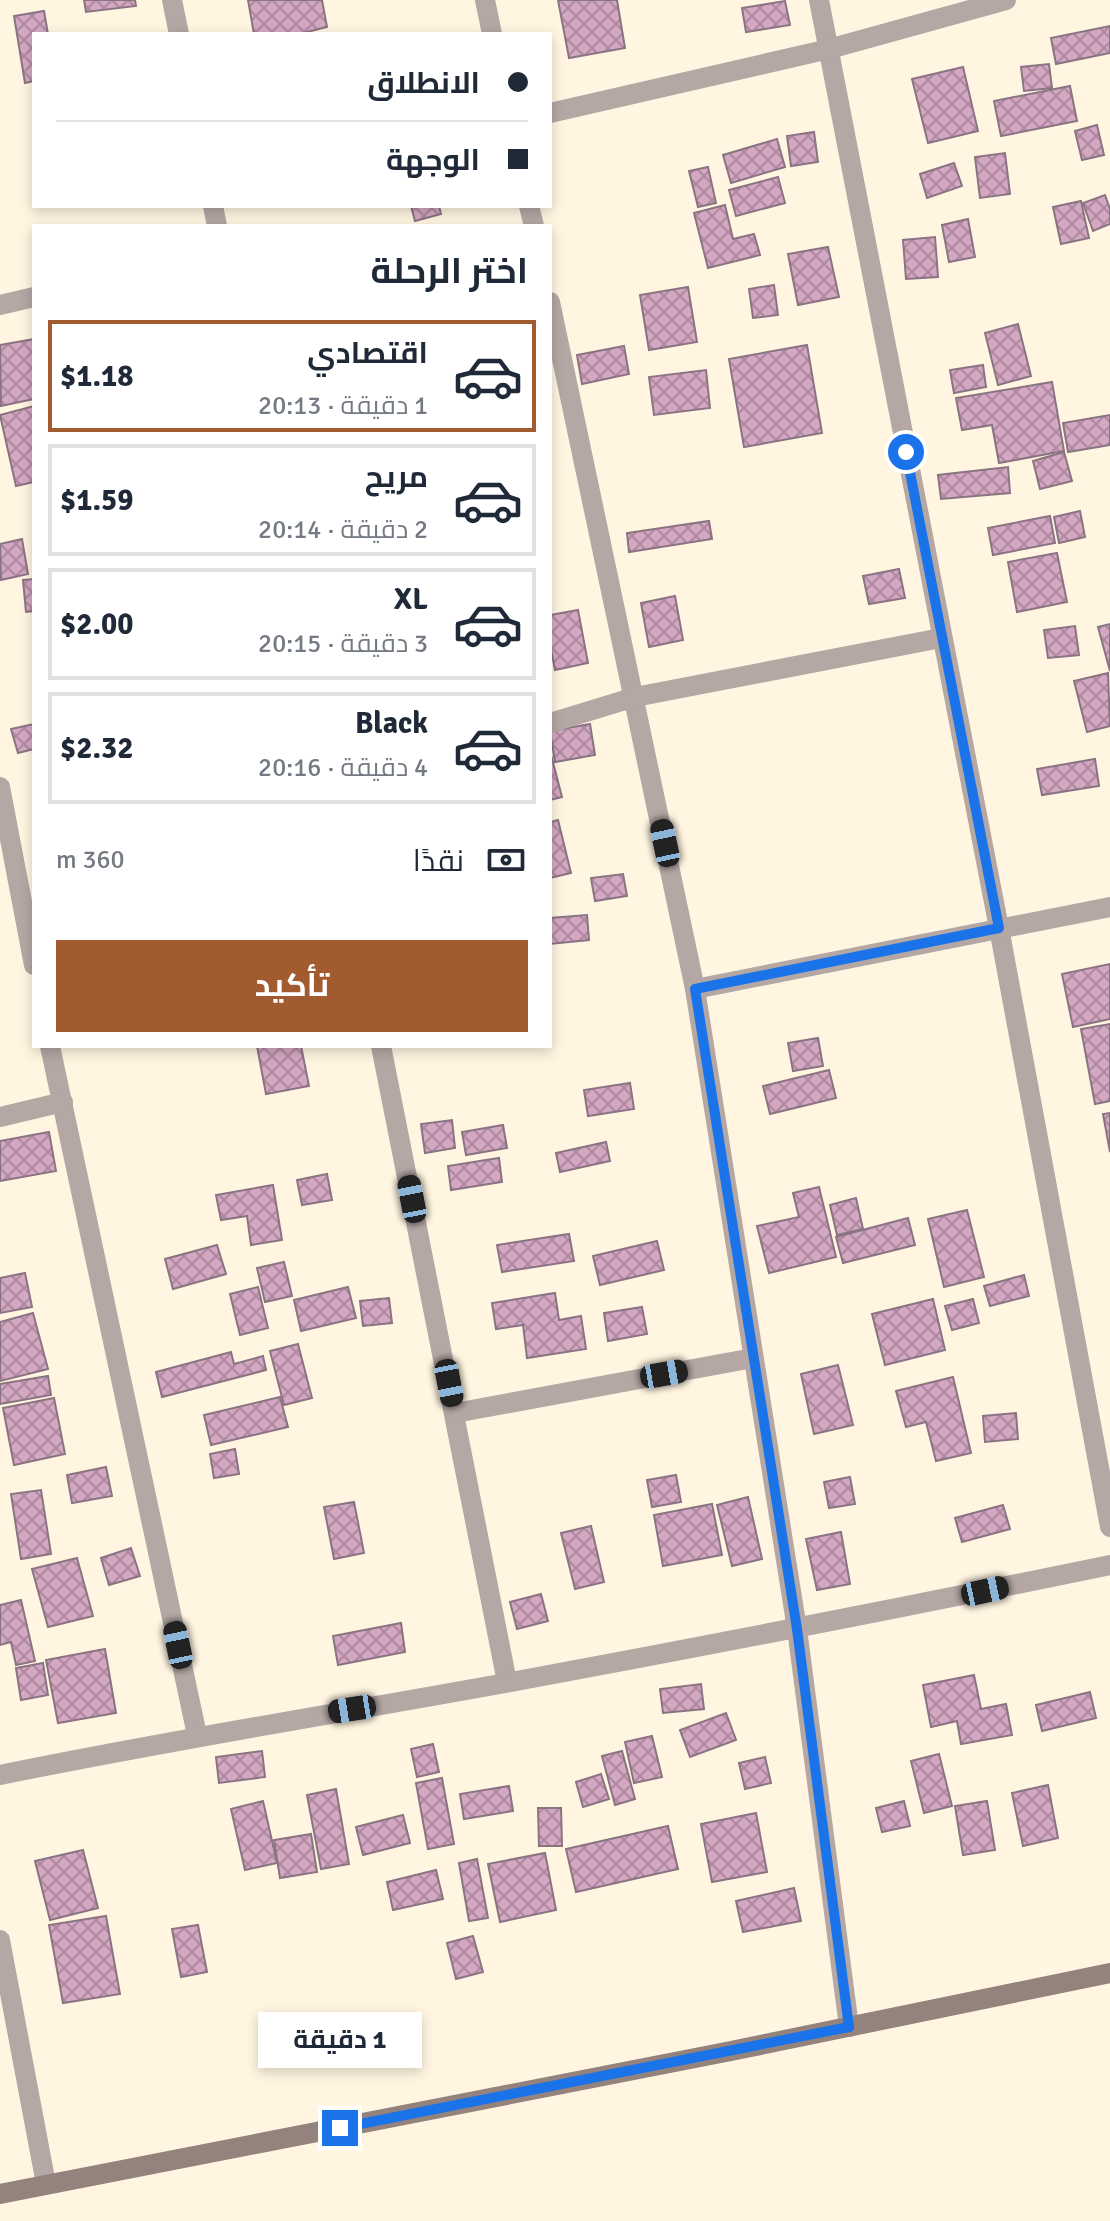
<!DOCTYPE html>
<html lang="ar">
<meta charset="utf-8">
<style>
:root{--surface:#fff;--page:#f6f6f7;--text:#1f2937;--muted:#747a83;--line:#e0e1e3;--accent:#a15b2f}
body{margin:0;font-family:Signika,Cairo,sans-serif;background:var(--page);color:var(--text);direction:rtl;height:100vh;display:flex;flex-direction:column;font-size:30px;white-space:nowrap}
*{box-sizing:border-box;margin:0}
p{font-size:26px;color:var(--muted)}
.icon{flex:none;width:44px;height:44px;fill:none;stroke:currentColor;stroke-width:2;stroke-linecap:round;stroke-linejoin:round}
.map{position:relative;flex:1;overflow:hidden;direction:ltr}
.panel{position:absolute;left:32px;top:224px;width:520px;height:824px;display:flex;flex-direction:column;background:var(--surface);border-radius:0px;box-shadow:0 4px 12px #0003;direction:rtl}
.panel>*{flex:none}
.top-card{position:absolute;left:32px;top:32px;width:520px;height:176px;border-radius:0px;box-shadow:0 4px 12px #0003;direction:rtl;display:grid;align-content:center;height:176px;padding:0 24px;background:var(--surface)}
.end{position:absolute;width:36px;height:36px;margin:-18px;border:10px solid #1a73e8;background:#fff;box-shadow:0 0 0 4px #fff}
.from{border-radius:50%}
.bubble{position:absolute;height:56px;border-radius:0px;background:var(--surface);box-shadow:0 4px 12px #0003;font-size:26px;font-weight:700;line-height:56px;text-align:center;direction:rtl}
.car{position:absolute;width:24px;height:48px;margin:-24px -12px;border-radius:10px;box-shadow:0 0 6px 2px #0007;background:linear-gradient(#222 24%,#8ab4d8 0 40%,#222 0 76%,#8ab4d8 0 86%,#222 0)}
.top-card b{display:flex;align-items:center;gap:28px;height:76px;font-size:30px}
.top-card b+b{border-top:2px solid var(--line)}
.top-card i{width:20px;height:20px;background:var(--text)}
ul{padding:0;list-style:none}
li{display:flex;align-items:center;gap:24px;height:112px;margin:0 16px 12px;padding:0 8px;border:4px solid var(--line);border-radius:0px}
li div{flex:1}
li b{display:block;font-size:30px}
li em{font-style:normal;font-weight:700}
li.active{border-color:var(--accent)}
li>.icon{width:72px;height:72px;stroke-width:1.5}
h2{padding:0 24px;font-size:36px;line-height:96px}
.pay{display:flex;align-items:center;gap:20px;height:88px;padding:0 24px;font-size:30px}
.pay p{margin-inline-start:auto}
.action{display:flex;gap:16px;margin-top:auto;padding:16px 24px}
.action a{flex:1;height:92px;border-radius:0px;background:var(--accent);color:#fff;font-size:32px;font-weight:700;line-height:92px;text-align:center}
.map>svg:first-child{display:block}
.building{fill:url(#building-cross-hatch);stroke:#8b7482;stroke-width:2}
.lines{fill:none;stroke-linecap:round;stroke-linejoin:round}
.street{stroke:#b4a7a4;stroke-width:20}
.secondary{stroke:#94827d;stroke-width:20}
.route{stroke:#1a73e8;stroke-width:10}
</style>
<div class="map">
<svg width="1110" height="2221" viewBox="0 0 1110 2221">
<defs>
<pattern id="building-cross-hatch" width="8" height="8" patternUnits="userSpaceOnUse" patternTransform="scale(2)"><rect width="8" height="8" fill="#d4a7c3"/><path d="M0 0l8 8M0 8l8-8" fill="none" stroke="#ad899f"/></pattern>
</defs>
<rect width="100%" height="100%" fill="#fff5e1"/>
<g class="building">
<polygon points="84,0 135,0 136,6 86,12"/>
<polygon points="248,0 322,0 327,27 299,34 254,34"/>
<polygon points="558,0 617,0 625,48 569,58"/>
<polygon points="785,1 790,25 746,32 742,8"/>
<polygon points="44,11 48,34 34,34 34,81 25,83 14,16"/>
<polygon points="1110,26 1110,53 1056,64 1051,38"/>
<polygon points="1049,64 1052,88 1024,91 1021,67"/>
<polygon points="963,67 978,131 928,143 912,79"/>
<polygon points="1070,86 1077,121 1001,136 994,101"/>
<polygon points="1097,125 1104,155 1082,160 1075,131"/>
<polygon points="814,132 818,162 791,166 787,136"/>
<polygon points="777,139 785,167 731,183 723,155"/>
<polygon points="1005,153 1010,194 980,198 975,157"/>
<polygon points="954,163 962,186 927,198 920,174"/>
<polygon points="708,167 716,203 698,207 689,171"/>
<polygon points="778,177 785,203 736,216 729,190"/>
<polygon points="1105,195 1110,209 1110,224 1093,231 1083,203"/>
<polygon points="1081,201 1089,238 1061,244 1053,207"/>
<polygon points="725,205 733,239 754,234 760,255 708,268 694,213"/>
<polygon points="411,206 439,206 441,214 415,221"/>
<polygon points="968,219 975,257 949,262 942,225"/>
<polygon points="935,237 938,277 906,279 903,240"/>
<polygon points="828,247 839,297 798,305 788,254"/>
<polygon points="774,285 778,315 753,318 749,289"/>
<polygon points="688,287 697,342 649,350 640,295"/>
<polygon points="1018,324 1031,376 998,385 985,333"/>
<polygon points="34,339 34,399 1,406 0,345"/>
<polygon points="807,345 822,433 744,447 729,359"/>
<polygon points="624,346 629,374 582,384 577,355"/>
<polygon points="983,365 986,387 954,393 950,370"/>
<polygon points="706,370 710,408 654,415 649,377"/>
<polygon points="1052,382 1064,451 999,463 992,425 962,430 956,398"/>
<polygon points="34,406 34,482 16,486 0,415"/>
<polygon points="1110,415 1110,445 1068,452 1063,423"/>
<polygon points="1064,452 1072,481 1040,489 1033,461"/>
<polygon points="1008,467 1010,493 941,499 938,475"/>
<polygon points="1080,511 1085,537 1059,543 1054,517"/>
<polygon points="1050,516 1055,543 993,555 988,528"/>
<polygon points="709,521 712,539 629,552 627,533"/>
<polygon points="22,539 28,574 1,580 0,544"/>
<polygon points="1057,553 1067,602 1017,612 1008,562"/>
<polygon points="899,569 905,598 869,604 863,576"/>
<polygon points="34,579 34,611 26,612 23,580"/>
<polygon points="675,596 683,640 649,647 641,603"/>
<polygon points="578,610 588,663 555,670 550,644 550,615"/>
<polygon points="1110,624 1110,671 1098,627"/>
<polygon points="1075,626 1079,655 1048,658 1044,630"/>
<polygon points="1108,673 1110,726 1087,732 1074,681"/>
<polygon points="34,724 34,749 18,753 11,729"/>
<polygon points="590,724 595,755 555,762 550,731"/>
<polygon points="550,751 562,797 550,800"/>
<polygon points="1095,759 1099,786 1042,795 1037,769"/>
<polygon points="558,820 571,873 550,878 550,822"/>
<polygon points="623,874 627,896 595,901 591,878"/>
<polygon points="587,915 589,940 550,944 550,918"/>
<polygon points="1110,964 1110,1019 1073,1027 1062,974"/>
<polygon points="1110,1024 1110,1101 1095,1104 1081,1029"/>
<polygon points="818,1038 823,1066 793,1071 788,1043"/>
<polygon points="257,1046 301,1046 309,1086 266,1094"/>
<polygon points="829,1070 836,1098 770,1114 763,1086"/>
<polygon points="630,1083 634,1109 588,1116 584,1090"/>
<polygon points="1110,1113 1110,1152 1103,1114"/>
<polygon points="452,1120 455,1148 425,1153 421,1124"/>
<polygon points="503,1125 507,1148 466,1155 462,1132"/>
<polygon points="49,1132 56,1171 0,1181 0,1141"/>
<polygon points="606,1142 610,1161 560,1172 556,1153"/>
<polygon points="499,1158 502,1182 451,1190 448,1166"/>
<polygon points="327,1174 332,1200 302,1205 297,1180"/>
<polygon points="273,1185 282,1240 251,1245 247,1216 221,1220 216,1195"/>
<polygon points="819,1187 836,1257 769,1273 757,1226 799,1217 793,1193"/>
<polygon points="856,1198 863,1229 837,1235 830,1205"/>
<polygon points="967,1210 984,1277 944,1287 928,1219"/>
<polygon points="908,1218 915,1245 843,1263 836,1237"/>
<polygon points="569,1234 574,1261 502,1272 497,1245"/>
<polygon points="657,1241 664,1270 600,1285 593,1256"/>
<polygon points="217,1245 226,1274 173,1289 165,1259"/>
<polygon points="284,1262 292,1296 265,1302 257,1268"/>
<polygon points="25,1273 32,1307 0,1313 0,1278"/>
<polygon points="1024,1275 1029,1296 990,1306 984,1286"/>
<polygon points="258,1287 268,1328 240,1335 230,1294"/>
<polygon points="348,1287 356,1318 301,1331 294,1300"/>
<polygon points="555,1293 559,1320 581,1316 586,1349 527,1358 523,1325 496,1329 492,1303"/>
<polygon points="389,1298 392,1323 363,1326 360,1301"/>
<polygon points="933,1299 945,1350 885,1365 872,1314"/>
<polygon points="973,1299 979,1323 952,1330 945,1306"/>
<polygon points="642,1307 647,1334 608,1341 604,1313"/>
<polygon points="33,1313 48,1369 0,1381 0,1322"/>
<polygon points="298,1344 312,1398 284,1405 270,1351"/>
<polygon points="231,1352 234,1364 263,1356 266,1370 162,1397 156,1372"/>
<polygon points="838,1365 853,1425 814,1434 801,1374"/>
<polygon points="48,1376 51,1395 0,1404 0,1384"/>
<polygon points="953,1377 971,1453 936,1461 926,1422 906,1427 896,1391"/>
<polygon points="280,1397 288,1427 211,1445 204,1415"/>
<polygon points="54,1398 65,1454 14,1465 3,1408"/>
<polygon points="1016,1413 1018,1439 985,1442 983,1416"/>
<polygon points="235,1449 239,1474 214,1478 210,1454"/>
<polygon points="106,1467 112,1496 72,1503 67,1475"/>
<polygon points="676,1475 681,1502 652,1507 647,1480"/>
<polygon points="850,1477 855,1504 829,1508 824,1482"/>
<polygon points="41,1490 51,1554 21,1559 11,1494"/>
<polygon points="748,1497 762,1559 732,1566 717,1505"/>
<polygon points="354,1502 364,1553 334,1559 324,1507"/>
<polygon points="712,1504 722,1555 663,1566 654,1515"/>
<polygon points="1003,1505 1010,1529 962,1542 955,1518"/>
<polygon points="591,1526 604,1582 575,1589 561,1533"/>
<polygon points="841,1532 850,1584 817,1590 806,1539"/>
<polygon points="131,1548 140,1576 109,1585 101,1558"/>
<polygon points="77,1558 93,1616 48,1627 32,1569"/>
<polygon points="541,1594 548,1621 517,1629 510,1602"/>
<polygon points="21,1600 35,1661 16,1665 11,1642 0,1645 0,1605"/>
<polygon points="401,1623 405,1652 338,1665 333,1636"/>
<polygon points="105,1649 116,1713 58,1723 46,1660"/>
<polygon points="43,1663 48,1695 21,1700 16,1668"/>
<polygon points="974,1675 981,1709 1006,1704 1012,1735 961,1744 957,1721 931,1727 923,1685"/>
<polygon points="701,1684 704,1709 663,1713 660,1689"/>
<polygon points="1090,1692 1096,1718 1042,1731 1036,1705"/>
<polygon points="726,1713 736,1740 690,1757 680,1730"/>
<polygon points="652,1736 662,1777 634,1783 625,1742"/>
<polygon points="433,1744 439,1772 417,1777 411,1749"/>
<polygon points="262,1751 265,1777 219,1783 216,1757"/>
<polygon points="622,1751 635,1799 615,1805 602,1756"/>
<polygon points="939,1754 952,1806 924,1813 911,1761"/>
<polygon points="765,1757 771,1783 745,1789 739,1763"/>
<polygon points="601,1774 609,1799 583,1807 576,1782"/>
<polygon points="442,1778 454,1844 428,1849 416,1783"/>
<polygon points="1048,1785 1058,1838 1023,1846 1012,1793"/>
<polygon points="509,1786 513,1811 464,1819 460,1794"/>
<polygon points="336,1789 349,1864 321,1869 307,1795"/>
<polygon points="263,1801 277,1863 245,1870 231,1809"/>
<polygon points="904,1801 910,1826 882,1832 876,1808"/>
<polygon points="987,1801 995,1850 963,1855 955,1806"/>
<polygon points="538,1808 561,1808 562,1846 539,1846"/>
<polygon points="756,1813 767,1872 712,1882 701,1824"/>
<polygon points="403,1815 410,1843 363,1855 356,1827"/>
<polygon points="668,1826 678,1869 576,1892 566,1849"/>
<polygon points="311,1834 317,1872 280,1878 274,1840"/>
<polygon points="83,1850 98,1908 50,1920 35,1861"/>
<polygon points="545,1853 556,1910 500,1922 488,1864"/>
<polygon points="477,1859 488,1918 469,1921 459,1863"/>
<polygon points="436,1870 443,1899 393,1910 387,1882"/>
<polygon points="794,1888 801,1921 743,1932 736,1901"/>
<polygon points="106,1916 120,1994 63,2003 49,1925"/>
<polygon points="198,1925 207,1972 181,1977 172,1929"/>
<polygon points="473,1936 483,1972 456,1979 447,1943"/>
</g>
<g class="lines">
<g class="street">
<polyline points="172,0 179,34"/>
<polyline points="485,0 492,34"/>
<polyline points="819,0 999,928 1110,1527"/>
<polyline points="550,113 829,49 1006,0"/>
<polyline points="213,206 217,226"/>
<polyline points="529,206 534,226"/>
<polyline points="550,302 695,989 797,1629 849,2027"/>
<polyline points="0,305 34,297"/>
<polyline points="550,723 635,697 941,638"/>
<polyline points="0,787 34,965"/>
<polyline points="695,989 1110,907"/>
<polyline points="50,1046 197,1735"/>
<polyline points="381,1046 507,1682"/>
<polyline points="0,1117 63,1102"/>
<polyline points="455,1413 753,1358"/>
<path d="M 0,1775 C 170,1740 341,1713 511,1682 C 711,1645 911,1606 1110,1565"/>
<polyline points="0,1940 46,2184"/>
</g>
<polyline class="secondary" points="0,2194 731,2051 1110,1973"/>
</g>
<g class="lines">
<polyline class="route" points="340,2128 849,2027 797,1629 695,989 999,928 906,452"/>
</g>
</svg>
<i class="end from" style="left:906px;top:452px"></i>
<i class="end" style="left:340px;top:2128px"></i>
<div class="bubble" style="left:258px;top:2012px;width:164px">1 دقيقة</div>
<i class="car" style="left:665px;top:843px;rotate:348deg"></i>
<i class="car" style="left:412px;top:1199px;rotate:349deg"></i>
<i class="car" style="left:664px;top:1374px;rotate:80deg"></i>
<i class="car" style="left:449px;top:1383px;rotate:169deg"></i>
<i class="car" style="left:985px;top:1591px;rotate:78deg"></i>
<i class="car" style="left:178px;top:1645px;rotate:348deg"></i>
<i class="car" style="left:352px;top:1709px;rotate:261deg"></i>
<div class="top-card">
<b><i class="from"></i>الانطلاق</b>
<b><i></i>الوجهة</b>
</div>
<section class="panel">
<h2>اختر الرحلة</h2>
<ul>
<li class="active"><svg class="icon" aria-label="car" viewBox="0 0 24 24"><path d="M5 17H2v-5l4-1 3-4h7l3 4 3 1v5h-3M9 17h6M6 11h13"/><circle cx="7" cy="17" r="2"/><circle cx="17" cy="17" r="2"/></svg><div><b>اقتصادي</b><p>1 دقيقة · 20:13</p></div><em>$1.18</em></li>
<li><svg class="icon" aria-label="car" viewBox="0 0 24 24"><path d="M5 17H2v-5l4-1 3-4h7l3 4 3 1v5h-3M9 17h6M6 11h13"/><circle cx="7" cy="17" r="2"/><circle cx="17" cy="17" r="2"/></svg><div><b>مريح</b><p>2 دقيقة · 20:14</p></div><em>$1.59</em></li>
<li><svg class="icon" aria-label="car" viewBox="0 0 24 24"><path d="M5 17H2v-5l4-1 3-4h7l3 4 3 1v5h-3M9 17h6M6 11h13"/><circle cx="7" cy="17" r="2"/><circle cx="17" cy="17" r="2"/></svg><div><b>XL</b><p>3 دقيقة · 20:15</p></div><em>$2.00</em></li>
<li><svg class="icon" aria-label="car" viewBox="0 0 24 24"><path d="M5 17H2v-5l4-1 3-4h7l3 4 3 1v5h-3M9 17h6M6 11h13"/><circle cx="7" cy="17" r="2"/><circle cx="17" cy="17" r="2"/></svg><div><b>Black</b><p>4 دقيقة · 20:16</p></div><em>$2.32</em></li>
</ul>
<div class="pay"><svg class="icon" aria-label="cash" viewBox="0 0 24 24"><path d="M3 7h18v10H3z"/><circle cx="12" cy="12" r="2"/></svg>نقدًا<p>360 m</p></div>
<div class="action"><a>تأكيد</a></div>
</section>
</div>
